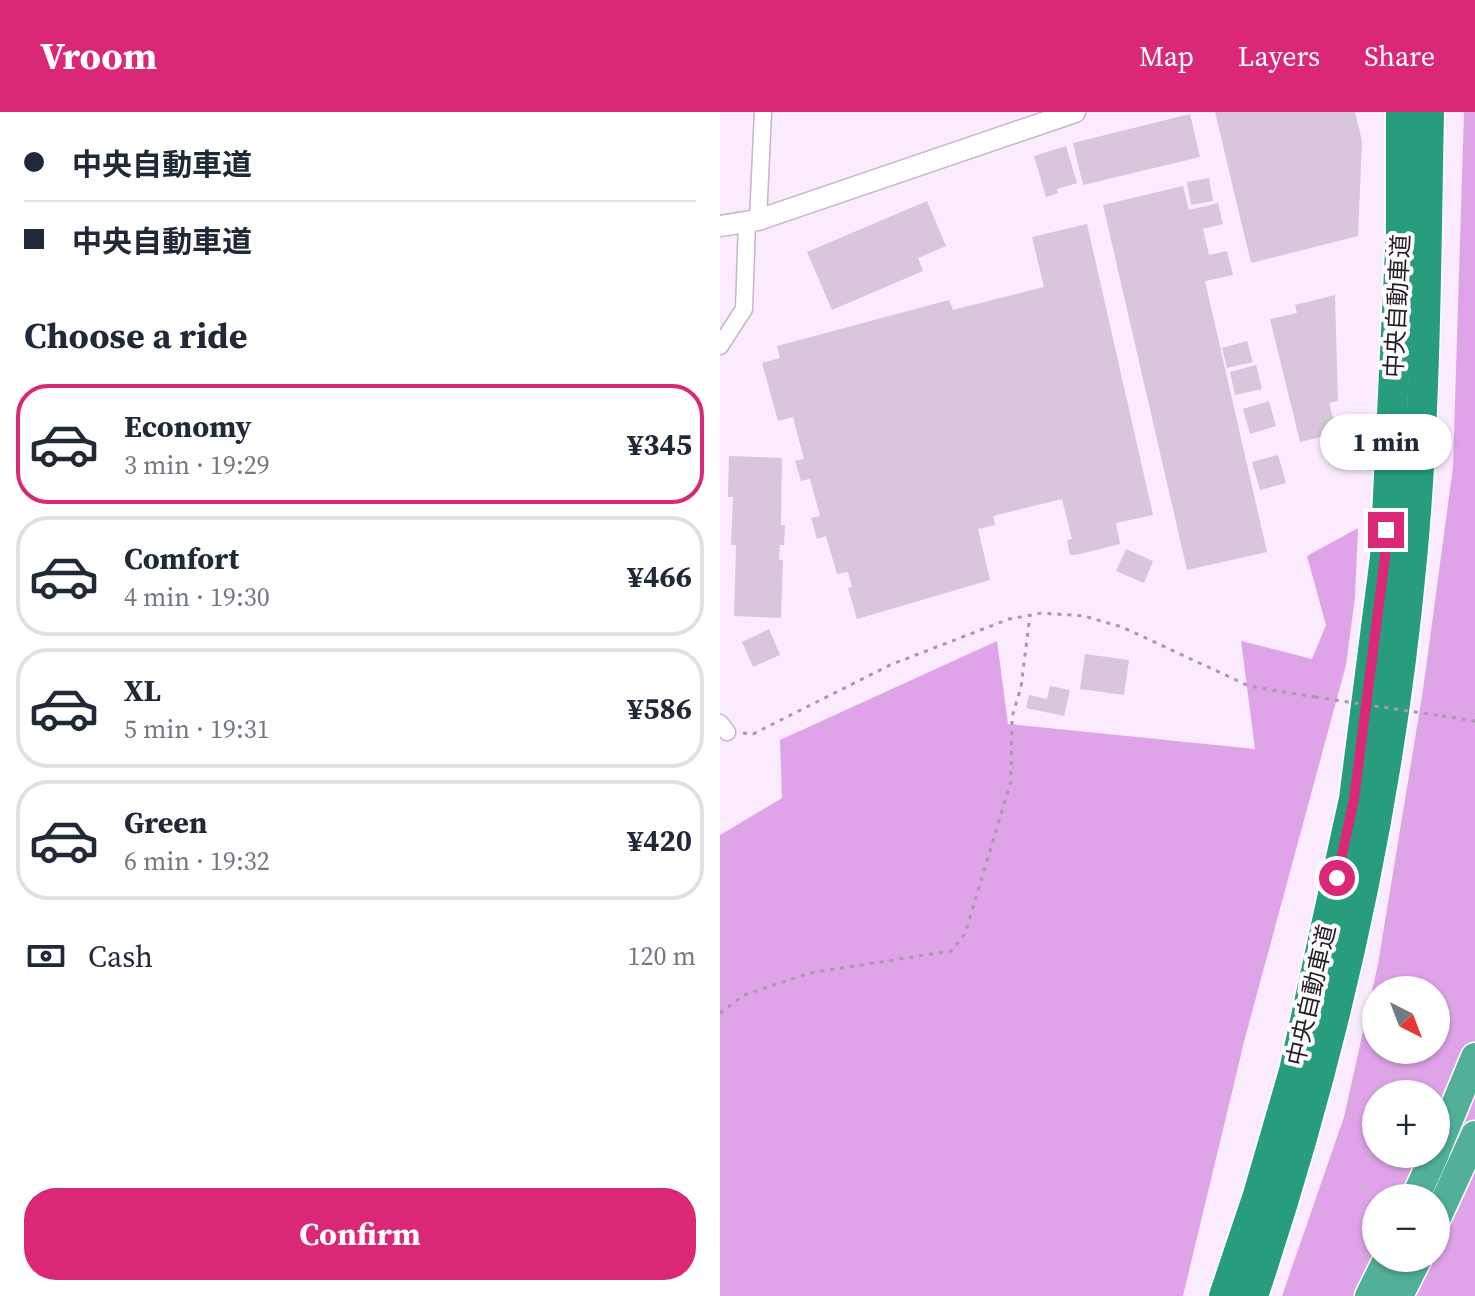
<!DOCTYPE html>
<meta charset="utf-8">
<style>
:root{--surface:#fff;--page:#f2f2f3;--text:#1f2937;--muted:#747a83;--line:#e0e1e3;--accent:#db2777}
body{margin:0;font-family:"Source Serif 4","Noto Sans JP",serif;background:var(--page);color:var(--text);height:100vh;display:flex;flex-direction:column;font-size:30px;white-space:nowrap}
*{box-sizing:border-box;margin:0}
p{font-size:26px;color:var(--muted)}
.icon{flex:none;width:44px;height:44px;fill:none;stroke:currentColor;stroke-width:2;stroke-linecap:round;stroke-linejoin:round}
.map{position:relative;flex:1;overflow:hidden}
.panel{display:flex;flex-direction:column;background:var(--surface);width:720px}
.panel>*{flex:none}
.hud{display:grid;align-content:center;height:176px;padding:0 24px;background:var(--surface)}
.needle{width:52px;rotate:138deg}
.tools{position:absolute;left:642px;top:864px;display:grid;gap:16px}
.tools a{display:grid;place-items:center;width:88px;height:88px;border-radius:50%;background:var(--surface);box-shadow:0 2px 6px #0004;font-size:40px}
.end{position:absolute;width:36px;height:36px;margin:-18px;border:10px solid #db2777;background:#fff;box-shadow:0 0 0 4px #fff}
.from{border-radius:50%}
.bubble{position:absolute;height:56px;border-radius:28px;background:var(--surface);box-shadow:0 2px 6px #0004;font-size:26px;font-weight:700;line-height:56px;text-align:center}
.hud b{display:flex;align-items:center;gap:28px;height:76px;font-size:30px}
.hud b+b{border-top:2px solid var(--line)}
.hud i{width:20px;height:20px;background:var(--text)}
ul{padding:0;list-style:none}
li{display:flex;align-items:center;gap:24px;height:120px;margin:0 16px 12px;padding:0 8px;border:4px solid var(--line);border-radius:32px}
li div{flex:1}
li b{display:block;font-size:30px}
li em{font-style:normal;font-weight:700}
li.selected{border-color:var(--accent)}
li>.icon{width:72px;height:72px;stroke-width:1.5}
h2{padding:0 24px;font-size:36px;line-height:96px}
.pay{display:flex;align-items:center;gap:20px;height:88px;padding:0 24px;font-size:30px}
.pay p{margin-inline-start:auto}
.button{display:flex;gap:16px;margin-top:auto;padding:16px 24px}
.button a{flex:1;height:92px;border-radius:32px;background:var(--accent);color:#fff;font-size:32px;font-weight:700;line-height:92px;text-align:center}
header{display:flex;align-items:center;gap:48px;box-sizing:border-box;height:112px;padding:0 40px;background:var(--accent);color:#fff}
header strong{font-size:38px}
nav{display:flex;gap:44px;margin-inline-start:auto;font-size:28px}
main{display:flex;flex:1;min-height:0}
.map>svg:first-child{display:block}
.forest{fill:#dfa4e8;fill-rule:evenodd}
.building{fill:#d9c5dc}
.lines{fill:none;stroke-linecap:round;stroke-linejoin:round}
.minor-casing{stroke:#c7b4ca;stroke-width:19}
.tertiary-casing{stroke:#c7b4ca;stroke-width:23}
.trunk-casing{stroke:#fff;stroke-width:31}
.motorway-casing{stroke:#fff;stroke-width:33}
.path{stroke:#a699a8;stroke-width:3;stroke-dasharray:4 6;stroke-linecap:butt}
.minor{stroke:#fff;stroke-width:16}
.tertiary{stroke:#fff;stroke-width:20}
.trunk{stroke:#53b098;stroke-width:28}
.motorway{stroke:#289d7e;stroke-width:30}
.path-bridge{stroke:#a699a8;stroke-width:3;stroke-dasharray:4 6;stroke-linecap:butt}
.route{stroke:#db2777;stroke-width:10}
.labels{text-anchor:middle;dominant-baseline:central;stroke-width:8;stroke-linejoin:round;paint-order:stroke}
.street-label{font-size:24px;fill:#261e27;stroke:#fefefe}
</style>
<header>
<strong>Vroom</strong>
<nav><a>Map</a><a>Layers</a><a>Share</a></nav>
</header>
<main>
<section class="panel">
<div class="hud">
<b><i class="from"></i>中央自動車道</b>
<b><i></i>中央自動車道</b>
</div>
<h2>Choose a ride</h2>
<ul>
<li class="selected"><svg class="icon" aria-label="car" viewBox="0 0 24 24"><path d="M5 17H2v-5l4-1 3-4h7l3 4 3 1v5h-3M9 17h6M6 11h13"/><circle cx="7" cy="17" r="2"/><circle cx="17" cy="17" r="2"/></svg><div><b>Economy</b><p>3 min · 19:29</p></div><em>¥345</em></li>
<li><svg class="icon" aria-label="car" viewBox="0 0 24 24"><path d="M5 17H2v-5l4-1 3-4h7l3 4 3 1v5h-3M9 17h6M6 11h13"/><circle cx="7" cy="17" r="2"/><circle cx="17" cy="17" r="2"/></svg><div><b>Comfort</b><p>4 min · 19:30</p></div><em>¥466</em></li>
<li><svg class="icon" aria-label="car" viewBox="0 0 24 24"><path d="M5 17H2v-5l4-1 3-4h7l3 4 3 1v5h-3M9 17h6M6 11h13"/><circle cx="7" cy="17" r="2"/><circle cx="17" cy="17" r="2"/></svg><div><b>XL</b><p>5 min · 19:31</p></div><em>¥586</em></li>
<li><svg class="icon" aria-label="car" viewBox="0 0 24 24"><path d="M5 17H2v-5l4-1 3-4h7l3 4 3 1v5h-3M9 17h6M6 11h13"/><circle cx="7" cy="17" r="2"/><circle cx="17" cy="17" r="2"/></svg><div><b>Green</b><p>6 min · 19:32</p></div><em>¥420</em></li>
</ul>
<div class="pay"><svg class="icon" aria-label="cash" viewBox="0 0 24 24"><path d="M3 7h18v10H3z"/><circle cx="12" cy="12" r="2"/></svg>Cash<p>120 m</p></div>
<div class="button"><a>Confirm</a></div>
</section>
<div class="map">
<svg width="755" height="1184" viewBox="0 0 755 1184">
<rect width="100%" height="100%" fill="#fbebfe"/>
<g class="forest">
<path d="M 744,0 L 755,0 L 755,1184 L 562,1184 L 624,1005 L 658,852 L 703,578 L 733,355 ZM 656,878 L 716,878 L 716,938 L 656,938 ZM 656,982 L 716,982 L 716,1042 L 656,1042 ZM 656,1086 L 716,1086 L 716,1146 L 656,1146 Z"/>
<polygon points="638,416 635,485 626,553 525,926 463,1184 0,1184 0,723 62,686 60,628 277,529 288,612 535,637 521,529 592,547 606,513 587,444"/>
</g>
<g class="building">
<polygon points="495,0 635,0 642,29 638,124 531,151"/>
<polygon points="470,2 480,45 363,73 353,31"/>
<polygon points="346,34 357,71 337,77 338,81 326,85 314,44"/>
<polygon points="489,66 493,89 471,93 467,70"/>
<polygon points="463,74 469,98 498,91 503,112 483,117 489,143 507,139 513,163 485,169 547,440 467,458 383,93"/>
<polygon points="207,89 226,134 198,146 203,159 112,198 87,140"/>
<polygon points="367,112 433,403 396,411 400,432 356,443 350,443 347,428 352,427 342,387 273,404 275,413 258,417 270,468 137,507 128,476 132,475 128,460 117,462 106,424 97,427 91,406 100,404 90,367 81,369 75,349 84,347 73,305 58,309 42,251 60,246 57,234 229,188 233,198 324,175 312,125"/>
<polygon points="615,183 618,289 609,291 617,321 580,330 550,207 577,201 575,193"/>
<polygon points="527,229 533,250 507,256 502,236"/>
<polygon points="536,253 542,277 515,283 510,260"/>
<polygon points="549,289 556,314 530,322 523,297"/>
<polygon points="558,343 566,371 540,378 532,350"/>
<polygon points="9,344 62,346 61,413 65,413 64,433 60,433 59,448 63,448 61,506 14,504 16,433 11,433 13,385 8,385"/>
<polygon points="406,437 433,449 424,471 396,459"/>
<polygon points="49,517 60,543 33,555 22,530"/>
<polygon points="365,542 409,548 404,583 360,577"/>
<polygon points="330,574 350,578 344,604 306,596 309,583 327,587"/>
</g>
<g class="lines">
<defs>
<g id="minor">
<polyline points="38,108 43,0"/>
<polyline points="0,234 24,197 27,110"/>
<polyline points="0,611 7,620"/>
</g>
<polyline id="tertiary" points="0,114 38,108 355,0"/>
<g id="trunk">
<polyline points="716,1039 755,945"/>
<polyline points="695,1086 715,1042"/>
<polyline points="716,1108 755,1023"/>
<polyline points="649,1184 668,1146"/>
<polyline points="679,1184 698,1146"/>
</g>
<g id="motorway">
<polyline points="504,1184 538,1083 574,959 634,687 665,445 681,118 681,0"/>
<path d="M 533,1184 C 613,945 669,698 692,447 C 706,299 706,149 709,0"/>
</g>
</defs>
<use href="#minor" class="minor-casing"/>
<use href="#tertiary" class="tertiary-casing"/>
<use href="#trunk" class="trunk-casing"/>
<use href="#motorway" class="motorway-casing"/>
<g class="path">
<polyline points="722,604 755,609"/>
<polyline points="23,621 33,622 170,553 289,507 322,501 364,504 402,515 529,574 595,585"/>
<polyline points="0,901 24,883 90,861 231,839 245,822 291,669 292,605 301,575 310,503"/>
</g>
<use href="#minor" class="minor"/>
<use href="#tertiary" class="tertiary"/>
<use href="#trunk" class="trunk"/>
<use href="#motorway" class="motorway"/>
<polyline class="path-bridge" points="595,585 722,604"/>
</g>
<g class="lines">
<polyline class="route" points="617,766 634,687 665,445 666,418"/>
</g>
<g class="labels">
<g class="street-label">
<text transform="translate(677 194) rotate(-87)">中央自動車道</text>
<text transform="translate(591 883) rotate(-77)">中央自動車道</text>
</g>
</g>
</svg>
<div class="tools">
<a><svg class="needle" viewBox="-14 -14 28 28"><path d="M0-13l5 13h-10z" fill="#e53935"/><path d="M0 13l5-13h-10z" fill="#747a83"/></svg></a>
<a>+</a>
<a>−</a>
</div>
<i class="end from" style="left:617px;top:766px"></i>
<i class="end" style="left:666px;top:418px"></i>
<div class="bubble" style="left:600px;top:302px;width:132px">1 min</div>
</div>
</main>
